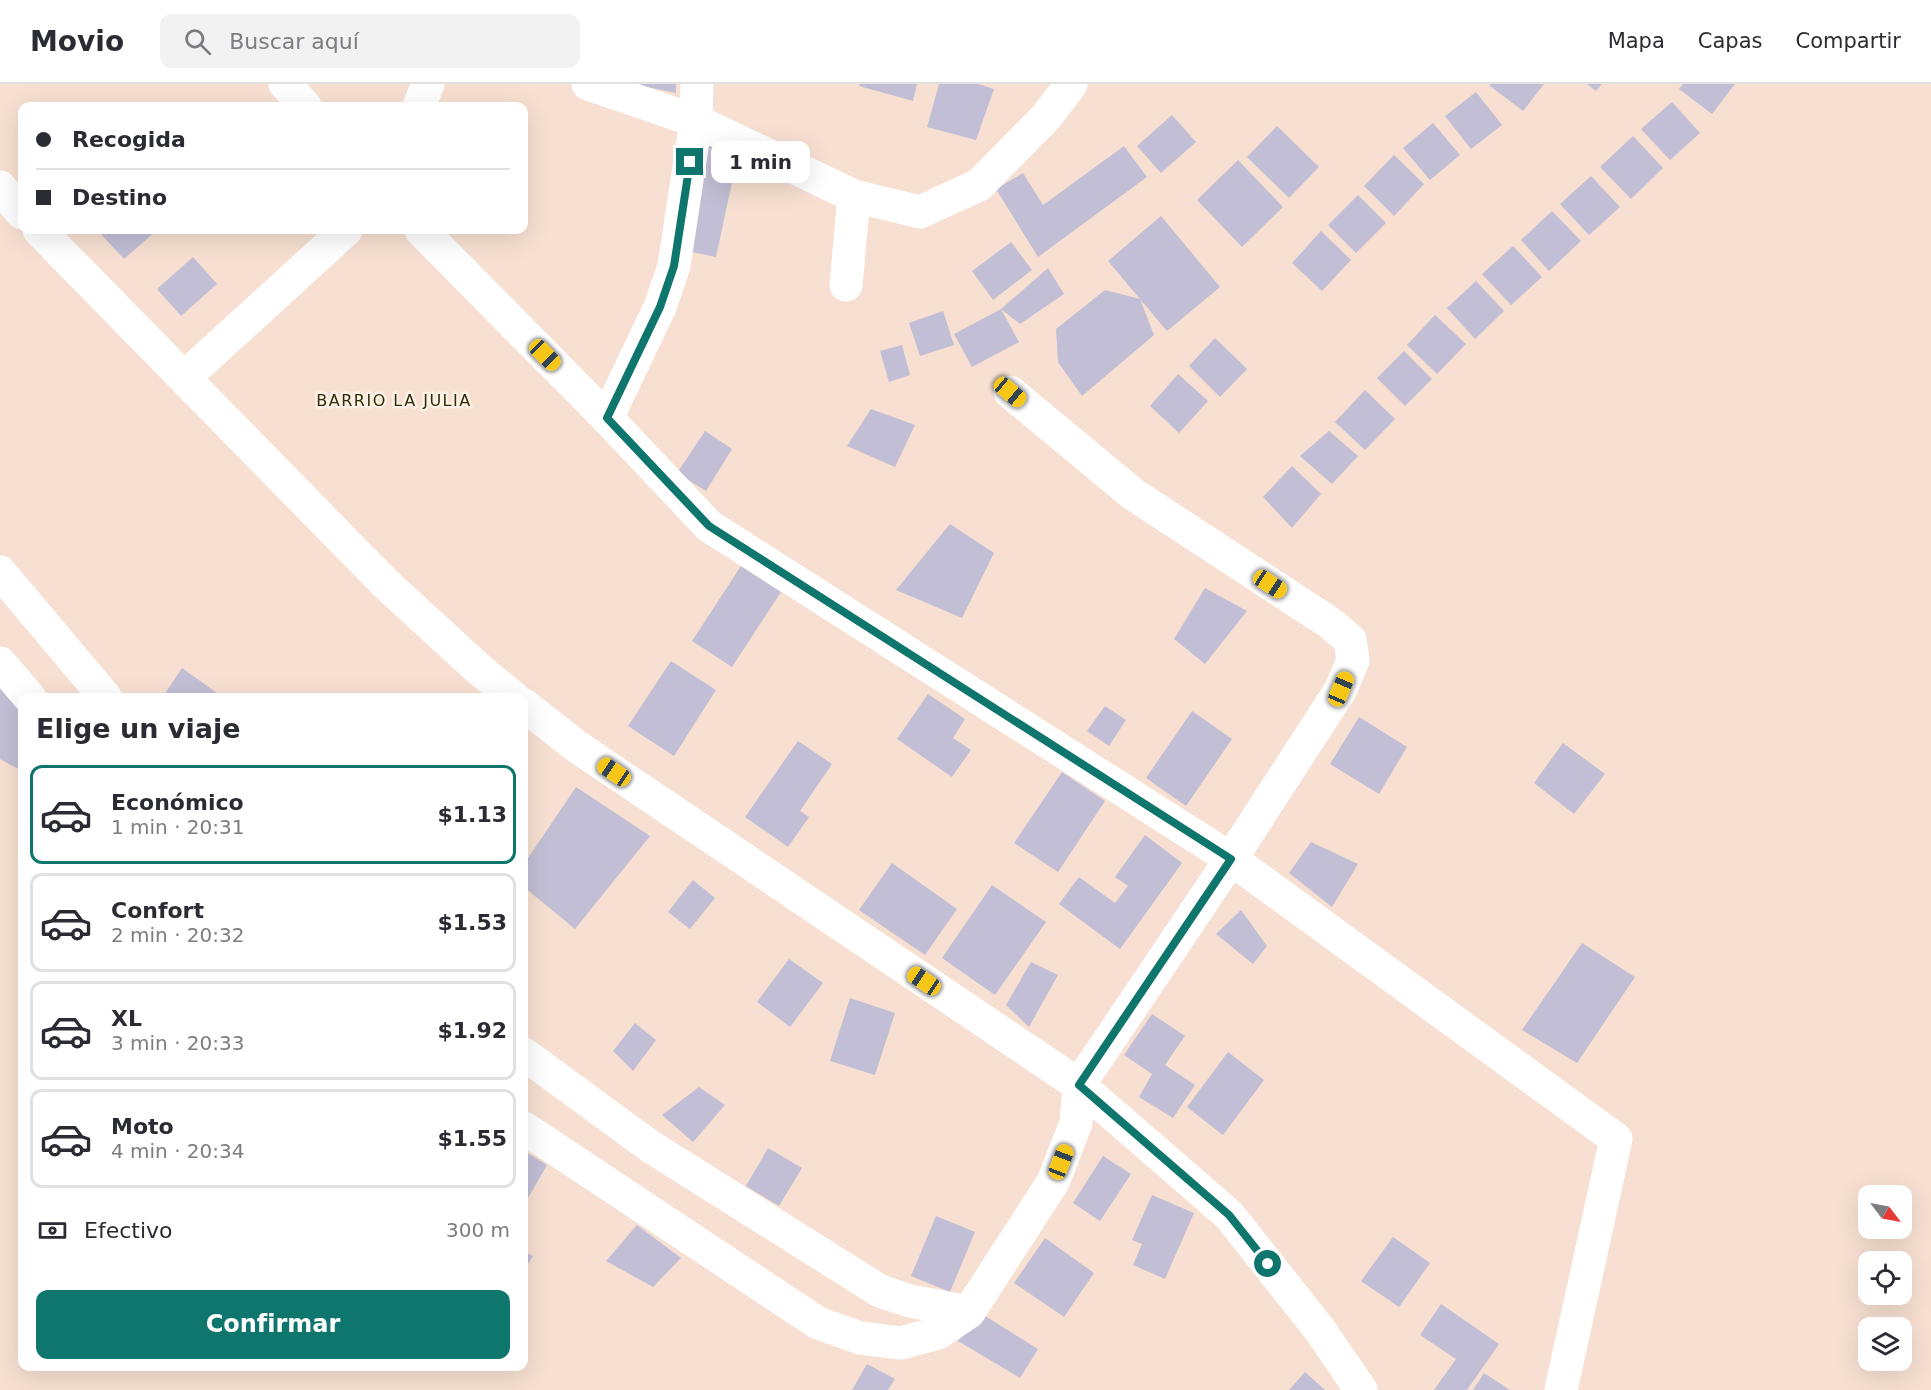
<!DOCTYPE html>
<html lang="es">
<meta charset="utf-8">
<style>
:root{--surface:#fff;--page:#f2f2f3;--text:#2b2b33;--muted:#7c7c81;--line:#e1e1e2;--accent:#0f766e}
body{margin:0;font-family:"DejaVu Sans",sans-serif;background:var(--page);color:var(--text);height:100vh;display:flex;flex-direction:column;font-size:22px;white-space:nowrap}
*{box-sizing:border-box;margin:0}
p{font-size:20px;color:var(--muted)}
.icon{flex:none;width:33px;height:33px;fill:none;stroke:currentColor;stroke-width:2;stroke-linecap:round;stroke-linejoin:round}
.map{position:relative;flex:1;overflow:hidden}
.details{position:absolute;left:18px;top:609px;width:510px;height:678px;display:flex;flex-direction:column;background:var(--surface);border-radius:12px;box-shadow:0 6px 24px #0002}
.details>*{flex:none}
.top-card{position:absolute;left:18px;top:18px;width:510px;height:132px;border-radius:12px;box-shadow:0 6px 24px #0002;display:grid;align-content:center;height:132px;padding:0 18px;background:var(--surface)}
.needle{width:39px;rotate:122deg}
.controls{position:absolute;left:1858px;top:1101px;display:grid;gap:12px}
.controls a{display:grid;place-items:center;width:54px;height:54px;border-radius:12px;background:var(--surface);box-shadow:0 6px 24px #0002;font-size:30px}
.end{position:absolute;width:27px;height:27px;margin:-14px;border:8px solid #0f766e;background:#fff;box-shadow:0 0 0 3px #fff}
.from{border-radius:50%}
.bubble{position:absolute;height:42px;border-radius:12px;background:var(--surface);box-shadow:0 6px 24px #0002;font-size:20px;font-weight:800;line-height:42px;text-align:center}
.car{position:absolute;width:18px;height:36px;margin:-18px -9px;border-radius:8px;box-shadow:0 0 4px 2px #0007;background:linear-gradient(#f5c518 24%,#345 0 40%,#f5c518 0 76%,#345 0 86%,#f5c518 0)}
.top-card b{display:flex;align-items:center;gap:21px;height:57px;font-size:22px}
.top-card b+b{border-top:2px solid var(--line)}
.top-card i{width:15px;height:15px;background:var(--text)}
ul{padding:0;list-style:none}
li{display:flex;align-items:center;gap:18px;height:99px;margin:0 12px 9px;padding:0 6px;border:3px solid var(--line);border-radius:12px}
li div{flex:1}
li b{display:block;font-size:22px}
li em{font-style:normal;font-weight:800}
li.current{border-color:var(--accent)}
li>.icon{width:54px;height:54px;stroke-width:1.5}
h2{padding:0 18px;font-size:27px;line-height:72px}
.pay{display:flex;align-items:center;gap:15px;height:66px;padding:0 18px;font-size:22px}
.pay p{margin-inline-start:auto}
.primary-button{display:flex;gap:12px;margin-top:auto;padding:12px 18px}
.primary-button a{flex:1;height:69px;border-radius:12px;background:var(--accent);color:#fff;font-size:24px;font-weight:800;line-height:69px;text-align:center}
header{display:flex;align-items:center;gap:36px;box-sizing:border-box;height:84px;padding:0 30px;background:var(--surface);border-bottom:2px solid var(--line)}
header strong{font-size:28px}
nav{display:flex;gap:33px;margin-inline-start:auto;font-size:21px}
.search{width:420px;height:54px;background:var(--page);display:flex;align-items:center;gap:15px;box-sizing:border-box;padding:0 21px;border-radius:12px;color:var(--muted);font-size:22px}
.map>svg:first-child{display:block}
.building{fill:#c2bed5}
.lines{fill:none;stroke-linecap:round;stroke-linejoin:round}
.street{stroke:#fff;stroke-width:33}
.route{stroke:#0f766e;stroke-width:8}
.labels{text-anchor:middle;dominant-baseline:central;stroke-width:5;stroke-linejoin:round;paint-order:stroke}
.neighbourhood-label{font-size:16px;letter-spacing:1.5px;fill:#2c2f06;stroke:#fef0e6}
</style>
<header>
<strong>Movio</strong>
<div class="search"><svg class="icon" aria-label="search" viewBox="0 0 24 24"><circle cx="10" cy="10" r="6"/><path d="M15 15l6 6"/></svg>Buscar aquí</div>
<nav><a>Mapa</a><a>Capas</a><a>Compartir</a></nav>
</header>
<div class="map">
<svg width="1931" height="1306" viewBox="0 0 1931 1306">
<rect width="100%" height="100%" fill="#f7e0d1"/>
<g class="building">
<polygon points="632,0 676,0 676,9"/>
<polygon points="860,0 917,0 913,17 859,2"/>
<polygon points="939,0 978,0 994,5 976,56 927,43"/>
<polygon points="1491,0 1544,0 1523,27 1490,2"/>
<polygon points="1587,0 1602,0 1596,7"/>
<polygon points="1683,0 1735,0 1712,30 1679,5"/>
<polygon points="1476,8 1502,41 1471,65 1445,32"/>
<polygon points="1672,18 1700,49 1670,76 1641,45"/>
<polygon points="1172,31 1196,58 1161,89 1137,62"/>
<polygon points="1433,39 1460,71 1430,96 1403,64"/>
<polygon points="1277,42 1319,83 1289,114 1247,73"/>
<polygon points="1633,52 1663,84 1631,115 1600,83"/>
<polygon points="705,59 739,66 716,173 681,166"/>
<polygon points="1124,62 1147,93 1038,173 996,105 1023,89 1043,121"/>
<polygon points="1394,71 1424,100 1394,132 1364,102"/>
<polygon points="1238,76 1283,123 1242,163 1197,116"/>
<polygon points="1591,92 1620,123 1589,151 1560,120"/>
<polygon points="1358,111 1386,139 1356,169 1328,141"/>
<polygon points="1552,127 1581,157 1549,187 1521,156"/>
<polygon points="1161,132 1220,203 1167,247 1108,177"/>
<polygon points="100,146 157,146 124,175 98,147"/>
<polygon points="1321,147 1351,176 1322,207 1292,179"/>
<polygon points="1011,158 1032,186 993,216 972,187"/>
<polygon points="1513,162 1542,193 1511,221 1482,190"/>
<polygon points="193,173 217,200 181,232 157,205"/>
<polygon points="1048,184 1064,210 1020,240 1001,225"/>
<polygon points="1476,197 1504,227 1475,255 1447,224"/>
<polygon points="1105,206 1140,215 1154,251 1082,312 1058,278 1056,245"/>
<polygon points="1001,225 1019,258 972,283 954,250"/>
<polygon points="943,227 954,261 920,272 909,239"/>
<polygon points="1435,231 1466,260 1437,290 1407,261"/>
<polygon points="1215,254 1247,285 1220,313 1189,282"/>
<polygon points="902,261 910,291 889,298 880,267"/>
<polygon points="1404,267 1432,295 1405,322 1377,294"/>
<polygon points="1178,290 1208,317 1179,349 1150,322"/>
<polygon points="1365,306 1395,335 1365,366 1335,338"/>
<polygon points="871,325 915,341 895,383 847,362"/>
<polygon points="705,347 732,365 706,407 677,389"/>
<polygon points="1329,347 1358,372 1332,400 1300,372"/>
<polygon points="1292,382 1321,410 1292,444 1263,413"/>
<polygon points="950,440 994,469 962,534 896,506"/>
<polygon points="741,482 781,508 732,583 692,557"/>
<polygon points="1205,504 1247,527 1205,580 1174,555"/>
<polygon points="671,577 716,606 674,672 628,642"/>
<polygon points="182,584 224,614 162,614"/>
<polygon points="0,604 22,629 22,687 0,675"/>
<polygon points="928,610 965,635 953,654 971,666 952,693 897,655"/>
<polygon points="1105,622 1126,636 1109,662 1087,647"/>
<polygon points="1192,627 1232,655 1186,722 1146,694"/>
<polygon points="1359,633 1407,663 1379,710 1330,680"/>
<polygon points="798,657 832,680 800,727 809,733 788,763 745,733"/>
<polygon points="1563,659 1605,690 1574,730 1534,699"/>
<polygon points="1062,688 1105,717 1058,788 1014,759"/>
<polygon points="576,703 650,752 575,845 524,803 524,780"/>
<polygon points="1145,751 1182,779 1120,865 1059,820 1079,793 1115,819 1128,802 1115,793"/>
<polygon points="1311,758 1358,780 1332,823 1289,789"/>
<polygon points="892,779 957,825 925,871 859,826"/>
<polygon points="693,796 715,814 690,845 668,828"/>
<polygon points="992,801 1046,838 995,911 942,874"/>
<polygon points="1241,826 1267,862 1253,880 1216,850"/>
<polygon points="1582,859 1635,893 1577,979 1522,946"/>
<polygon points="789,875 823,899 790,943 757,918"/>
<polygon points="1031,878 1058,891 1029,943 1006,921"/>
<polygon points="850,914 895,929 875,991 830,977"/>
<polygon points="1152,930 1185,952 1165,981 1195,1001 1173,1034 1139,1013 1152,990 1124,971"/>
<polygon points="635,939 656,956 633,987 613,967"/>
<polygon points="1228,968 1264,996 1223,1051 1187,1023"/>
<polygon points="699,1003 725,1021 693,1058 662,1031"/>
<polygon points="768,1064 802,1084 779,1122 746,1102"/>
<polygon points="524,1067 547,1081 524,1121"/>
<polygon points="1103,1072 1131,1090 1100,1137 1073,1119"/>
<polygon points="1152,1111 1194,1129 1165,1195 1133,1181 1142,1160 1132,1156"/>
<polygon points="936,1132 975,1148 950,1208 911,1192"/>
<polygon points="637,1141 681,1174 653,1203 606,1177"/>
<polygon points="1393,1153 1430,1179 1399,1223 1361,1197"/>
<polygon points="1045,1154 1094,1189 1064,1233 1014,1199"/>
<polygon points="524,1168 533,1172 524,1186"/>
<polygon points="1441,1220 1499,1260 1467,1306 1434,1306 1456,1275 1420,1251"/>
<polygon points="977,1227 1038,1265 1020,1294 958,1257"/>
<polygon points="867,1280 895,1295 888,1306 852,1306"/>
<polygon points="1305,1288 1325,1306 1289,1306"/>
<polygon points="1484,1289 1510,1306 1473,1306"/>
</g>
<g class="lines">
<g class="street">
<polyline points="285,0 305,22"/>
<polyline points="588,0 696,37 854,112 920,128 979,101 1047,32 1071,0"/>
<polyline points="419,22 428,0"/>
<polyline points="0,103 22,129"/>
<polyline points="39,146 386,500 481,587 514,614"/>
<polyline points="421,146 607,334 709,442 1231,775 1616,1055 1561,1306"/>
<polyline points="846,201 854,112"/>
<polyline points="184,294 346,146"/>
<polyline points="607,334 660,223 674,182 696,37 697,0"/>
<polyline points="0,488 106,614"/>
<polyline points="0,579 30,614"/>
<polyline points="524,621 576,662 1079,1001 1229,1131 1320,1246 1361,1306"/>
<polyline points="524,970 651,1063 880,1207 910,1217 969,1228"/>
<polyline points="524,1044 818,1239 860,1254 901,1259 938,1249 969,1228 1053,1098 1076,1039 1079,1001 1231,775 1341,605 1353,576 1350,556 1330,539 1133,410 1010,308"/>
</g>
</g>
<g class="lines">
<polyline class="route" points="690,78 674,182 660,223 607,334 709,442 1231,775 1079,1001 1229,1131 1268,1180"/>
</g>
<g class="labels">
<g class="neighbourhood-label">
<text x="394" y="316">BARRIO LA JULIA</text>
</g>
</g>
</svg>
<div class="controls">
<a><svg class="needle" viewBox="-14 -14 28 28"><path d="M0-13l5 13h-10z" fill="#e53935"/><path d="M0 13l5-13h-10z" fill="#7c7c81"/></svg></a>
<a><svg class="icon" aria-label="locate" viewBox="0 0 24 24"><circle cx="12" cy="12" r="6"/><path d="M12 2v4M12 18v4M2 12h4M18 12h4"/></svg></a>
<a><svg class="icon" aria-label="layers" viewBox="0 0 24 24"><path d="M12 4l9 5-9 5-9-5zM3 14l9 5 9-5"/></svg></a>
</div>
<i class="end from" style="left:1268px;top:1180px"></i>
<i class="end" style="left:690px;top:78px"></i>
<div class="bubble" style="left:711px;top:57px;width:99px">1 min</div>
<i class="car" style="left:545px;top:271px;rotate:135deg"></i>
<i class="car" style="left:1010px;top:308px;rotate:130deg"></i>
<i class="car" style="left:1270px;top:500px;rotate:123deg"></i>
<i class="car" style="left:1341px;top:605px;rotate:23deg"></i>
<i class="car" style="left:614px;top:688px;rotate:304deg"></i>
<i class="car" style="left:924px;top:897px;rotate:304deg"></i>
<i class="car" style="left:1061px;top:1078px;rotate:21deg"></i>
<div class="top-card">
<b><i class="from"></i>Recogida</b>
<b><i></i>Destino</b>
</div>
<section class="details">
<h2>Elige un viaje</h2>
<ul>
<li class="current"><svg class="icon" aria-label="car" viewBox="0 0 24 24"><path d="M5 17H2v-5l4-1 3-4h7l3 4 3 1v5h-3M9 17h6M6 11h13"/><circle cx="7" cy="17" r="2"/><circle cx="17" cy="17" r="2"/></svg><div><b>Económico</b><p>1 min · 20:31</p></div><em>$1.13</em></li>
<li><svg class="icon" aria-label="car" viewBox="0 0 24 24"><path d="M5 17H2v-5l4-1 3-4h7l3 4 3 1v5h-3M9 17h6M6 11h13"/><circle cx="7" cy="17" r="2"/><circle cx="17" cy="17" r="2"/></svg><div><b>Confort</b><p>2 min · 20:32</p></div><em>$1.53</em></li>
<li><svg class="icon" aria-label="car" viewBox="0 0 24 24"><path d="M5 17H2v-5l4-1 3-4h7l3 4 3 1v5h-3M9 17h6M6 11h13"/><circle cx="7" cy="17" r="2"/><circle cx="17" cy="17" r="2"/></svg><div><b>XL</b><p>3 min · 20:33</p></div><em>$1.92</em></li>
<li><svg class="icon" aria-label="car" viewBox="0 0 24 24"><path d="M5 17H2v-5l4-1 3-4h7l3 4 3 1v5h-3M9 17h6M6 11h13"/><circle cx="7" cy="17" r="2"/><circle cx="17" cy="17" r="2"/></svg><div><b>Moto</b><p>4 min · 20:34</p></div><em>$1.55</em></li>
</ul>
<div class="pay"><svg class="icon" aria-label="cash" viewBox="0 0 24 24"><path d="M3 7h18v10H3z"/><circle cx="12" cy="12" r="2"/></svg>Efectivo<p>300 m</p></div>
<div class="primary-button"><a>Confirmar</a></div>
</section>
</div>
